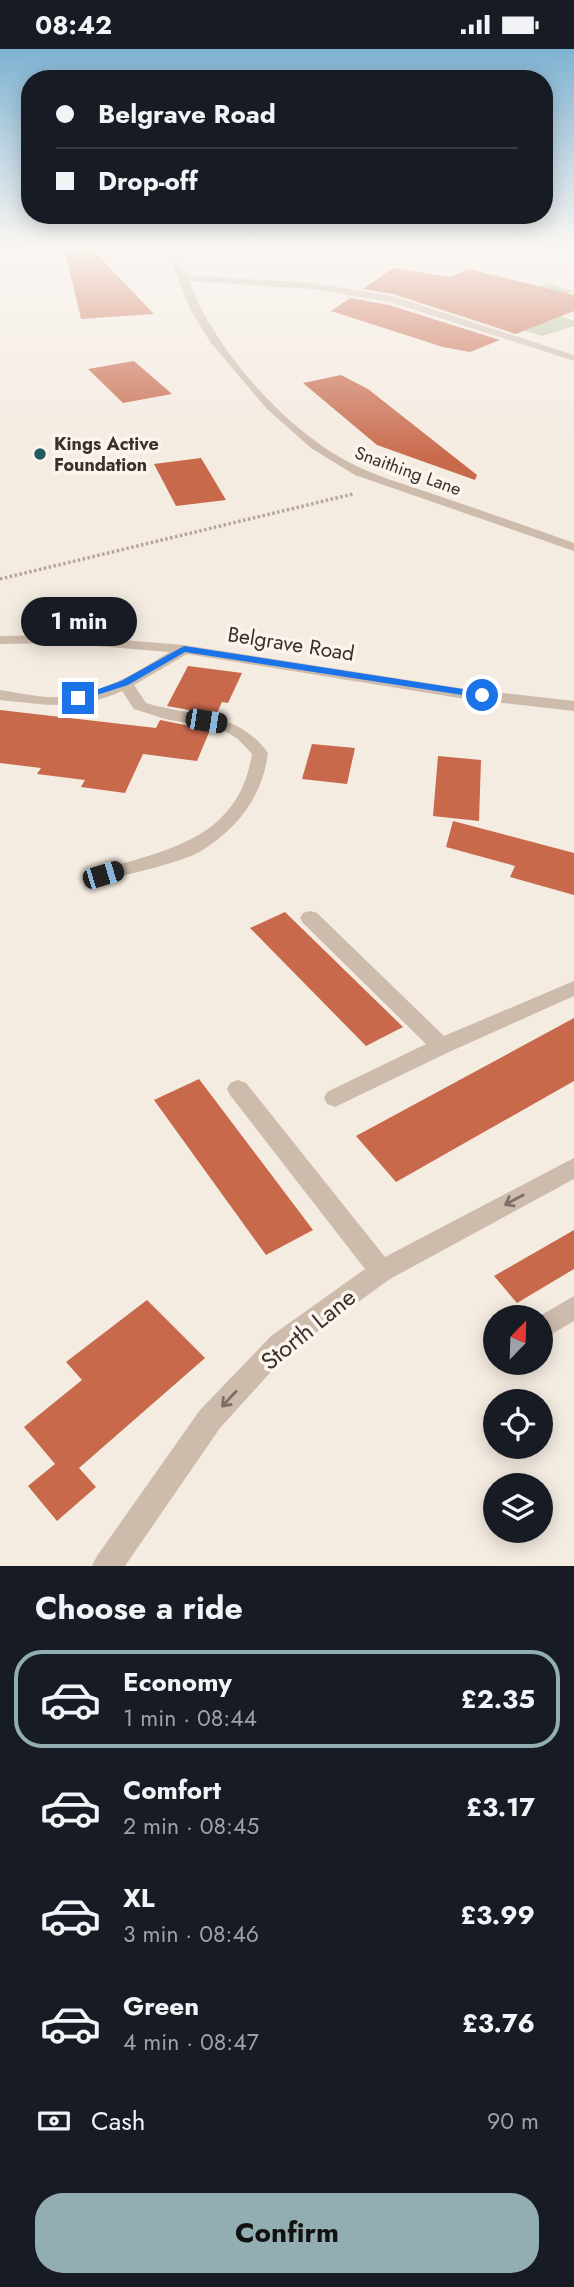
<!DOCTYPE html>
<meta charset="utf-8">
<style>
:root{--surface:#171b24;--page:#242831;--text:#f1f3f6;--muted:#9ea1a6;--line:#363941;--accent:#92aeb2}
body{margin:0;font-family:Jost,sans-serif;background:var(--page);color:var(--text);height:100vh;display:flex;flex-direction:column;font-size:26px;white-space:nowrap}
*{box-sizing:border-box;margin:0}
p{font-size:23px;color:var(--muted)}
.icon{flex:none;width:38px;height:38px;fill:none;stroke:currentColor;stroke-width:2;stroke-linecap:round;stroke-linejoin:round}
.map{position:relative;height:1517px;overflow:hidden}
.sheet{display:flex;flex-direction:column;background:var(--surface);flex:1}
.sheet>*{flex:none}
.hud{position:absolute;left:21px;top:21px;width:532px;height:154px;border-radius:28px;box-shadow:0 4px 18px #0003;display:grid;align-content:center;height:154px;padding:0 35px;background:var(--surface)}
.needle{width:46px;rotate:23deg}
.buttons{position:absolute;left:483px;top:1256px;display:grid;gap:14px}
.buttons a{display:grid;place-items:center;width:70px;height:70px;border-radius:50%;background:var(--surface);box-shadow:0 4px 18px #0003;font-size:35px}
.end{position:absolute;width:32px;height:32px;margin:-16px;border:9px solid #1a73e8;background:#fff;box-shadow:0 0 0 4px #fff}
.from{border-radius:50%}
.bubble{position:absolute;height:49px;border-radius:24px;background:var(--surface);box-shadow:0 4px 18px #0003;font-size:23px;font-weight:700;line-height:49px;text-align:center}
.car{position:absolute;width:21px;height:42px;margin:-21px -10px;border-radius:9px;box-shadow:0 0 5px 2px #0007;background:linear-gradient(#222 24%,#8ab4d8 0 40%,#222 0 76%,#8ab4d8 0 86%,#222 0)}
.hud b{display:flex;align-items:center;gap:24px;height:66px;font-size:26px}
.hud b+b{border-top:2px solid var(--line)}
.hud i{width:18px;height:18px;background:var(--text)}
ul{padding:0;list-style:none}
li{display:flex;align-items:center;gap:21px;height:98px;margin:0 14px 10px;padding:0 21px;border:4px solid transparent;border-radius:28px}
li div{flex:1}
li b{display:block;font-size:26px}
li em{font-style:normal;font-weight:700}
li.current{border-color:var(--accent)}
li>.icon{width:63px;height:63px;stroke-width:1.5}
h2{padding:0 35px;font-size:32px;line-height:84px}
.pay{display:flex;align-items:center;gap:18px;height:77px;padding:0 35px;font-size:26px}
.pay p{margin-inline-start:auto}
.button{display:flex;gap:14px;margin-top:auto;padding:14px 35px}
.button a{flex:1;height:80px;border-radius:28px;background:var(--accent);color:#111;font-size:28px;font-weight:700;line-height:80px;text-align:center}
.status{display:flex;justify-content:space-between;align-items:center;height:49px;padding:0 35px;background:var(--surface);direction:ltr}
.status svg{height:19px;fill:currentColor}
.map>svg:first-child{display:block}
.green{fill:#b8c4a0}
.building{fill:#c8694b}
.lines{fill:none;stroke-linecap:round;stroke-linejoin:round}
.path{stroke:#b9a596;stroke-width:3.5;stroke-dasharray:2.5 2.5;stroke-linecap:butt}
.minor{fill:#cdbbac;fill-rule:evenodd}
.oneway{stroke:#7d6f65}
.route{fill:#1a73e8}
.poi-dot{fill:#1f5a5e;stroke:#fbf5ee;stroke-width:2.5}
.labels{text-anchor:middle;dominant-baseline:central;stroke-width:7;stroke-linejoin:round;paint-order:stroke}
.far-poi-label{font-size:18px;font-weight:bold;fill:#3b302b;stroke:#fbf5ee;text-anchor:start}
.far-street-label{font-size:18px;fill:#3b302b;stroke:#fbf5ee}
.street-label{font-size:21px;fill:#3b302b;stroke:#fbf5ee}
.near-street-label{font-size:24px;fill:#3b302b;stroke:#fbf5ee}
</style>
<div class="status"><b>08:42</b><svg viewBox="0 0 49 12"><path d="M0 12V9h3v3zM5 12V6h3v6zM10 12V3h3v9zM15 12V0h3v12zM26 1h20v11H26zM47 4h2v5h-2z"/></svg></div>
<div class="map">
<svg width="574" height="1517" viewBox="0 0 574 1517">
<rect width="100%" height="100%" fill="#f4ebe1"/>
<polygon class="green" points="547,234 574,242 562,247 557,266 574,272 574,277 542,287 467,264"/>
<g class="building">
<polygon points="92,199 112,221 154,265 81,270 65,202"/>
<polygon points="393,219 449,228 469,220 574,246 574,262 516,285 393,245 363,240"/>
<polygon points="350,249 389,256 500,291 470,303 443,298 331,262"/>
<polygon points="134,312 172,345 123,354 88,320"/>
<polygon points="341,326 368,340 477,426 475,431 377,396 303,334"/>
<polygon points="201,409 226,451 176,457 154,415"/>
<polygon points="188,617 242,624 228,654 222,653 216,666 167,657"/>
<polygon points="0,661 156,679 160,671 210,681 197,712 143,705 125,744 81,738 85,731 37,725 41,719 0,714"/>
<polygon points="312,695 355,699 347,735 302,730"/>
<polygon points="438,707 481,711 479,772 433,767"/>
<polygon points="453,772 574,804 574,846 510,828 515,817 446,798"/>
<polygon points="285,863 403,978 366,997 250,879"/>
<polygon points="574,969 574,1032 396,1133 356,1087"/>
<polygon points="199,1030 313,1181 266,1206 154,1051"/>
<polygon points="574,1181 574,1220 517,1254 494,1227"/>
<polygon points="147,1251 205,1309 79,1419 96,1438 57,1472 28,1437 55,1415 24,1378 82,1331 66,1313"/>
</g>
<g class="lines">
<polyline class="path" points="0,530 353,445"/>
<g class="minor">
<path d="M 161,199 L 169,199 L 187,226 L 313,234 L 392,247 L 574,306 L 574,312 L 390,253 L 313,240 L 189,232 C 216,304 292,389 363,420 C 385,430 410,437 433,445 C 480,461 527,477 574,494 L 574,502 L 355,426 L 311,399 L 267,360 L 211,294 L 191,262 L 173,216 Z"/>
<path d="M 59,586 L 184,596 L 459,639 L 574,652 L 574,662 L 459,649 L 187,605 L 134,636 L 146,654 C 192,668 237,661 268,704 C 262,748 239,778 201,802 C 184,813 125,826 103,832 L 96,830 L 94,826 L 96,822 C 167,801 238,791 252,705 L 238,690 L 221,680 L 165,670 L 134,660 L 122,642 C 77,662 47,656 0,651 L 0,641 C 20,644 40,649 60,648 C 99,647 136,624 169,603 L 59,594 L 0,595 L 0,587 Z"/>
<polygon points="310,862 317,864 444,987 574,932 574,947 449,1003 335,1058 327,1055 324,1049 327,1043 426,995 303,874 300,869 303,864"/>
<polygon points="238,1031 246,1034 385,1208 574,1109 574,1130 390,1230 289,1303 220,1379 125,1517 92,1517 97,1507 200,1361 271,1287 365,1220 230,1046 227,1040 230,1034"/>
<polygon points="574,1247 574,1272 547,1288 541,1285 541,1269 538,1268"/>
</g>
</g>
<defs><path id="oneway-shaft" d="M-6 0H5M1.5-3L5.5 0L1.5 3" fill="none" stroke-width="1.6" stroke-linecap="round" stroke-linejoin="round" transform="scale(1.75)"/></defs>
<g class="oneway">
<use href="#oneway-shaft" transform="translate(514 1151) rotate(152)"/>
<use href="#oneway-shaft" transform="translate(229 1350) rotate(133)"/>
</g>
<linearGradient id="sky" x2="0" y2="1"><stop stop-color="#7eb2d2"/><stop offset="0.48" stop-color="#faf6f2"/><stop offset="1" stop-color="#faf6f2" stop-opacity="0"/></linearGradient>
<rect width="574" height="411" fill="url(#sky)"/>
<polygon class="route" points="184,597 482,643 487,646 482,649 185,603 128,636 78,652 73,649 121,632"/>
<circle class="poi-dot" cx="40" cy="405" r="7"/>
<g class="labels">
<g class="far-poi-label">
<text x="54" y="395">Kings Active<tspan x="54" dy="21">Foundation</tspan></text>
</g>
<g class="far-street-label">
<text transform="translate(408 422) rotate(20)">Snaithing Lane</text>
</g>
<g class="street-label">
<text transform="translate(291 595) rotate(9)">Belgrave Road</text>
</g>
<g class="near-street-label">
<text transform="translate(308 1280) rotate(-39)">Storth Lane</text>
</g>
</g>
</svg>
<div class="buttons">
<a><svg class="needle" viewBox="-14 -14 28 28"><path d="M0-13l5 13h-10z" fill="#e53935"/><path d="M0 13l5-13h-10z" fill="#9ea1a6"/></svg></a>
<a><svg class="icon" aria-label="locate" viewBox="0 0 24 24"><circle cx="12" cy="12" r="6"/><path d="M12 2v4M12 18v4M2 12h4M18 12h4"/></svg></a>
<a><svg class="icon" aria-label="layers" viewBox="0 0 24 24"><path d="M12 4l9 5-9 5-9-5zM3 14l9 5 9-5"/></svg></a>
</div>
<i class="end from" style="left:482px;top:646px"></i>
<i class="end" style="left:78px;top:649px"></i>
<div class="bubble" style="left:21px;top:548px;width:116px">1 min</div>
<i class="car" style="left:206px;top:672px;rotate:99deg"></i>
<i class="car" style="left:103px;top:826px;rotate:73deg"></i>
<div class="hud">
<b><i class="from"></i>Belgrave Road</b>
<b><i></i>Drop-off</b>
</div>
</div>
<section class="sheet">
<h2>Choose a ride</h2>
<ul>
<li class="current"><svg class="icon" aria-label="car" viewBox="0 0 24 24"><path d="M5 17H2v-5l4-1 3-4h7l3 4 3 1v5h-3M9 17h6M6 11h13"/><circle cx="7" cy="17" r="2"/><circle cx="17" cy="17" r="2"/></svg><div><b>Economy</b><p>1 min · 08:44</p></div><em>£2.35</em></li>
<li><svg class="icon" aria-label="car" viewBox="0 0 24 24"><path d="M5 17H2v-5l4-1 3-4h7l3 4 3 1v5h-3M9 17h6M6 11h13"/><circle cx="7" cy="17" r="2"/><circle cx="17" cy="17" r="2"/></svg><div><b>Comfort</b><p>2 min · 08:45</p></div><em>£3.17</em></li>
<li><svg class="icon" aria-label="car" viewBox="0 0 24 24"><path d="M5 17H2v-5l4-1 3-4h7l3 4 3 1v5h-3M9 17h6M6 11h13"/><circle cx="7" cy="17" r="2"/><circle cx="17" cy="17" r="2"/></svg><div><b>XL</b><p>3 min · 08:46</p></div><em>£3.99</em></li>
<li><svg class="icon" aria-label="car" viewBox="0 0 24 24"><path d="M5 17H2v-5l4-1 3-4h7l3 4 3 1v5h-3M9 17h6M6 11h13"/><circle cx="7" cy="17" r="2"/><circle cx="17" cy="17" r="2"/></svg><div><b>Green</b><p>4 min · 08:47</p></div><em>£3.76</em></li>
</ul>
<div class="pay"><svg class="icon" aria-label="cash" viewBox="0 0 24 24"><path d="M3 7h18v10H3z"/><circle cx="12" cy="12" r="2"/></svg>Cash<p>90 m</p></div>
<div class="button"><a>Confirm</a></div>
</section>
